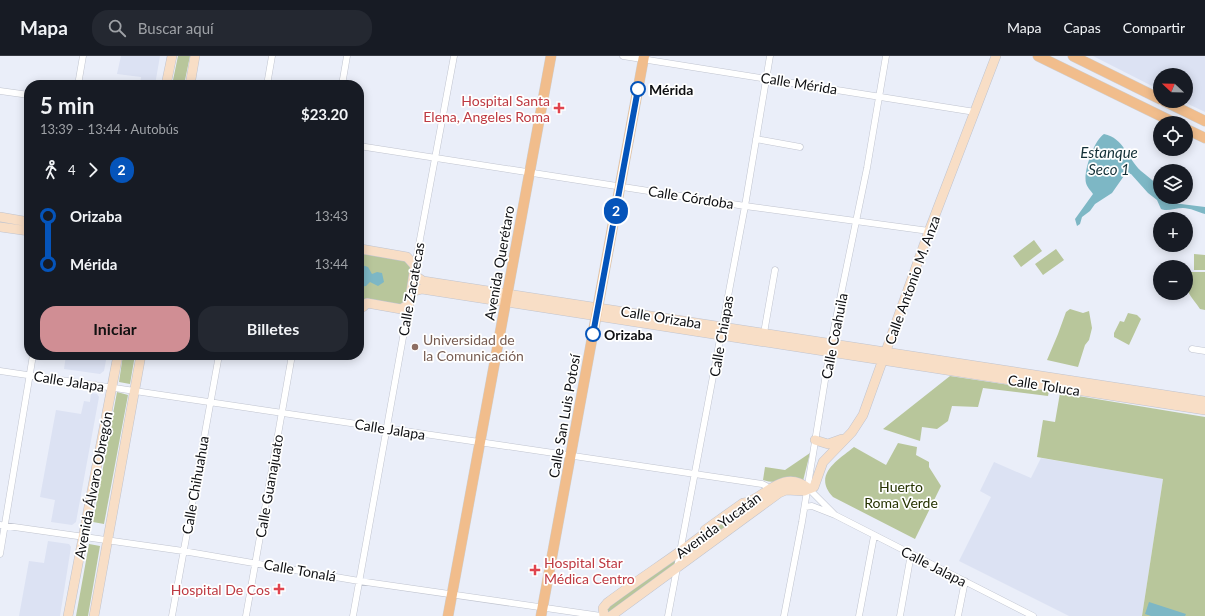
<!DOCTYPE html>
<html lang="es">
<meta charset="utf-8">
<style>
:root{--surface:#171b24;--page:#242831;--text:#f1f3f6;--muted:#9ea1a6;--line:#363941;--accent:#d08e94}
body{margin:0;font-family:Lato,sans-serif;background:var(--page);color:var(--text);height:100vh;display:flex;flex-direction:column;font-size:15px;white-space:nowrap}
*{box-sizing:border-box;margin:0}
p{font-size:13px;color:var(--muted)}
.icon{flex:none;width:22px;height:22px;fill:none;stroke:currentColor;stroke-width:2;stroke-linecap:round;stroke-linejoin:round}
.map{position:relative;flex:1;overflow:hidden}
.drawer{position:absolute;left:24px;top:24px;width:340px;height:280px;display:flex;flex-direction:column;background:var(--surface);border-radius:16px;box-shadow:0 2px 10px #0003}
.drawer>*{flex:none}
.badge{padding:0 8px;border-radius:13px;font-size:14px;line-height:26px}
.needle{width:26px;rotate:292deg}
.controls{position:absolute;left:1153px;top:12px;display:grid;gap:8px}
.controls a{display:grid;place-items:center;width:40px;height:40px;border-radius:50%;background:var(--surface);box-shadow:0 2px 10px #0003;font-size:20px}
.map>.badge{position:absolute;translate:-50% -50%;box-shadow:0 0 0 2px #fff}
.legs{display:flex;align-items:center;gap:6px;height:44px;padding:0 16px;font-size:13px}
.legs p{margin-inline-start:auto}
.overview{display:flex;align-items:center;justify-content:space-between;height:68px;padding:0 16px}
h1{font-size:22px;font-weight:700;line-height:30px}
.cta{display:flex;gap:8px;margin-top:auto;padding:8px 16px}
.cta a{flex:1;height:46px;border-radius:16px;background:var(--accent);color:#111;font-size:16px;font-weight:700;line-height:46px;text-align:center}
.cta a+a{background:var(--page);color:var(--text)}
ul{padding:0 16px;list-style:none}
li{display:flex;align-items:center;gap:14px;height:48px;font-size:15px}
li i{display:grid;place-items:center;width:6px;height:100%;margin:0 5px;background:currentColor}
li i::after{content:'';width:10px;height:10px;margin:-5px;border:3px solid;border-radius:50%;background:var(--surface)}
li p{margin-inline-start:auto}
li:first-child i{background:linear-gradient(#0000 50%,currentColor 0)}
li:last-child i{background:linear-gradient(currentColor 50%,#0000 0)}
header{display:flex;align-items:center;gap:24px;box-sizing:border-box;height:56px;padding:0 20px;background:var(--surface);border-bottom:1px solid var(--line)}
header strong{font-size:19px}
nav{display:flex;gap:22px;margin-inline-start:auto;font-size:14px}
.search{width:280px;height:36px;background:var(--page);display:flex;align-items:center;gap:10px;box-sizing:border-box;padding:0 14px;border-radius:16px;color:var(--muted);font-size:15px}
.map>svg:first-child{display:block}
</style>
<header>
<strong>Mapa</strong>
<div class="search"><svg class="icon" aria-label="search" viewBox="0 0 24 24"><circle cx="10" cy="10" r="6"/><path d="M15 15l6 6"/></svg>Buscar aquí</div>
<nav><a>Mapa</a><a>Capas</a><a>Compartir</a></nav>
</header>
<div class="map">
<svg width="1205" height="560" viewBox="0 0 1205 560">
<rect width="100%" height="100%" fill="#eaeef9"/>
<path fill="#dce2f3" d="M121 0H160L155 29H140L141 21 117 18Z
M1093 0H1205V56L1182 45H1186V19H1160V34Z
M66 299H107L104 315 100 318 64 313Z
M91 337 97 338 99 341 76 466 72 469 51 466 55 444 40 441 56 354 81 358 84 345 90 346Z
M1041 402 1163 423 1142 560H1069L959 505 991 441 980 435 994 406 1031 422Z
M48 485 69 488 71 491 60 560H19L29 505 44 507Z"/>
<path fill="#b8c69b" d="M178 0H190L184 29H172Z
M1034 184 1042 195 1021 211 1013 200Z
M359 191 411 203 409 248 359 250Z
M1056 193 1064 204 1043 219 1035 208Z
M1194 198 1205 199V214H1194Z
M1191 216H1205V254L1200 253C1189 237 1182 234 1191 216Z
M1070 253 1083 257 1089 255 1092 272 1089 284 1085 289 1078 311 1047 304 1058 278 1066 256Z
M1128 257 1137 259 1141 263 1129 289 1114 281V277L1120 265 1124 266Z
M123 299H135L130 328 119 326Z
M950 320 1049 335 1048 340 983 332 978 351 952 350 948 365 937 373 922 371 920 385 883 373Z
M117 336 128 339 104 468 93 466Z
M1060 337 1205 361V560H1142L1163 423 1037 401 1043 364 1055 366Z
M898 387 917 391 916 399 929 406V411L941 430 915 483 833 441C812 419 838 404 854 391L886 409Z
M810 397 803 425C791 424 773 428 763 424L765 411 785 414Z
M770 438 681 504V497L742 450Z
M89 488 100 490 88 560H76Z
M677 501 675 509 608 558 604 551Z"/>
<path fill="#7db7c5" d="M1104 78C1124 82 1127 102 1141 115 1147 120 1154 125 1160 131V141H1167L1169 146 1173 147 1205 151V158C1198 156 1190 152 1183 152 1175 152 1167 156 1161 153L1157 144 1148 137 1131 118 1126 117 1112 137 1095 148 1090 155 1082 161 1080 168 1077 170 1075 163 1093 138C1091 135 1087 131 1086 127 1083 116 1094 84 1104 78Z
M359 208 368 211 372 218 377 216 382 217 384 226 378 230 370 226 366 230 359 231Z
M1149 546 1186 558 1185 560H1151L1145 558Z"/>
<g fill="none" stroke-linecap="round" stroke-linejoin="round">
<defs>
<path id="street" d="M623 0 975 56
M78 29 83 0
M267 29 272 0
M342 29 347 0
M0 35 29 39
M756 83 800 91
M359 90 745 150 929 175
M415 210 454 0
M764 277 775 214
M1192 293 1205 295
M0 315 762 428 766 430 771 435
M808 432 834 458
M805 451 812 450 835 459 1033 560
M0 469 183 495 359 525 601 560
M0 498 33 299
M172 560 219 299
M246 560 292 299
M353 560 409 248
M668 560 745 150 770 0
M784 560 802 466 831 287 867 112 886 0
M859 560 874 480
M900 560 911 498
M958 560 965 525"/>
<path id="secondary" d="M166 29 172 0
M190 29 195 0
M0 161 29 166
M0 171 29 175
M359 191 361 193 407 201 415 210 409 248 401 253 367 247 363 251 359 250
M414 219 423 225 1205 345
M411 236 422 233 1205 354
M815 384 828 388 842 383
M68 560 118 299
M94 560 141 299
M604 560 603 552 607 547C639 523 672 502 704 478L705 474 743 447C762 446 781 411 808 432
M611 560 779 437 786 434 804 435 814 431 823 406 852 376 863 359 929 175 996 0"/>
<path id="primary" d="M1038 0 1175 67
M1073 0 1160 43
M1164 45 1205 65
M1186 73 1205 82
M448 560 551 0
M541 560 644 0"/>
</defs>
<use href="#street" stroke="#c0c4cf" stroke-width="7"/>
<use href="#secondary" stroke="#c0c4cf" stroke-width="10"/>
<use href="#primary" stroke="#cfcfd0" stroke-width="11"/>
<use href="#street" stroke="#fff" stroke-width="6"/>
<use href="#secondary" stroke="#f8dec6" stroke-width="9"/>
<use href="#primary" stroke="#f1bd8c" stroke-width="10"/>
</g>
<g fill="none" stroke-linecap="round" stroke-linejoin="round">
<defs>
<path id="line-1" d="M593 278 638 33"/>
</defs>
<use href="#line-1" stroke="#fff" stroke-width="9"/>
<use href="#line-1" stroke="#0554ba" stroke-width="6"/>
</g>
<g fill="#fff" stroke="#0554ba" stroke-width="2">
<circle cx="638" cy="33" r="7"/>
<circle cx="593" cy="278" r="7"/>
</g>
<g fill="#e0444e" stroke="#fff" stroke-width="1.5">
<path d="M557 46h4v4h4v4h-4v4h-4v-4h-4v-4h4z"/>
<path d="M533 508h4v4h4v4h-4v4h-4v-4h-4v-4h4z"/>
<path d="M277 527h4v4h4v4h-4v4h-4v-4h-4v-4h4z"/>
</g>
<circle fill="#8d6e63" stroke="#fff" stroke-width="1.5" cx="415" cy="291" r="4"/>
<g text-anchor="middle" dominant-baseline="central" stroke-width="3.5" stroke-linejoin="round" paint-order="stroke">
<g font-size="14" fill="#0e0f12" stroke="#fff">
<text transform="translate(799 27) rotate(9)">Calle Mérida</text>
<text transform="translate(691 141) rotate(9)">Calle Córdoba</text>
<text transform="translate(499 207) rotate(-80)">Avenida Querétaro</text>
<text transform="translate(912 224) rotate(-70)">Calle Antonio M. Anza</text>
<text transform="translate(411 233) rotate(-80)">Calle Zacatecas</text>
<text transform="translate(661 261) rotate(9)">Calle Orizaba</text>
<text transform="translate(721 280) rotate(-80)">Calle Chiapas</text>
<text transform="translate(834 280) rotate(-79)">Calle Coahuila</text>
<text transform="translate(69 325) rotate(9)">Calle Jalapa</text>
<text transform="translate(1044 329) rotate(9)">Calle Toluca</text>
<text transform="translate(564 360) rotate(-80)">Calle San Luis Potosí</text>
<text transform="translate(390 373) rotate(9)">Calle Jalapa</text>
<text transform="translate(93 429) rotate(-79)">Avenida Álvaro Obregón</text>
<text transform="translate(195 429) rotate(-80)">Calle Chihuahua</text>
<text transform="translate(269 430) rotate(-80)">Calle Guanajuato</text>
<text transform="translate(718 469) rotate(-36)">Avenida Yucatán</text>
<text transform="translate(934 510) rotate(27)">Calle Jalapa</text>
<text transform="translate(300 514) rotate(10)">Calle Tonalá</text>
</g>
<g font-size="14" font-weight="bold" fill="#0e0f12" stroke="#fff" text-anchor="start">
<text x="649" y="33">Mérida</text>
<text x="604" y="278">Orizaba</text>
</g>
<g font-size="14" fill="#be3a42" stroke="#fff" text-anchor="end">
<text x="550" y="44">Hospital Santa<tspan x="550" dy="16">Elena, Angeles Roma</tspan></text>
<text x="544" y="506" text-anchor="start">Hospital Star<tspan x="544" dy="16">Médica Centro</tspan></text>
<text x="270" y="533">Hospital De Cos</text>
</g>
<g font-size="14" fill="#785e54" stroke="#fff" text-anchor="start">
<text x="423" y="283">Universidad de<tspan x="423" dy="16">la Comunicación</tspan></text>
</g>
<g font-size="14" fill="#253200" stroke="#fff">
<text x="901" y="430">Huerto<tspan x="901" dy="16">Roma Verde</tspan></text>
</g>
<g font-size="15" font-style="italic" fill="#133037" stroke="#fff">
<text x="1109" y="96">Estanque<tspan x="1109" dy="17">Seco 1</tspan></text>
</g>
</g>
</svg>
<div class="controls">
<a><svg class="needle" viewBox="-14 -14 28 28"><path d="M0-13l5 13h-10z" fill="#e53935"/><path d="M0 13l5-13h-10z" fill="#9ea1a6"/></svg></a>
<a><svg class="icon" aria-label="locate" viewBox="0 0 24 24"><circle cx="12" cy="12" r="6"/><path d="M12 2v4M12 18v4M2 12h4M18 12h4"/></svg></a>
<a><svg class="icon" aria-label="layers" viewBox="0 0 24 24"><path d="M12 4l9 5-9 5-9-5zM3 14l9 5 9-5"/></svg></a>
<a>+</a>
<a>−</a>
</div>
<b class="badge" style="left:616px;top:155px;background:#0554ba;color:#fff">2</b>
<section class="drawer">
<div class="overview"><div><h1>5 min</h1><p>13:39 – 13:44 · Autobús</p></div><b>$23.20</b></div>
<div class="legs"><svg class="icon" aria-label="walk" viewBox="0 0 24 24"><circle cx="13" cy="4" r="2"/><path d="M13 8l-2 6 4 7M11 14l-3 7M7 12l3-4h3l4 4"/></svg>4<svg class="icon" aria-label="forward" viewBox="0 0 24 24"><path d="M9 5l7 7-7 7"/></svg><b class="badge" style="background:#0554ba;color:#fff">2</b></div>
<ul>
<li><i style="color:#0554ba"></i><b>Orizaba</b><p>13:43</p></li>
<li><i style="color:#0554ba"></i><b>Mérida</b><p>13:44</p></li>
</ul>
<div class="cta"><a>Iniciar</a><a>Billetes</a></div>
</section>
</div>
